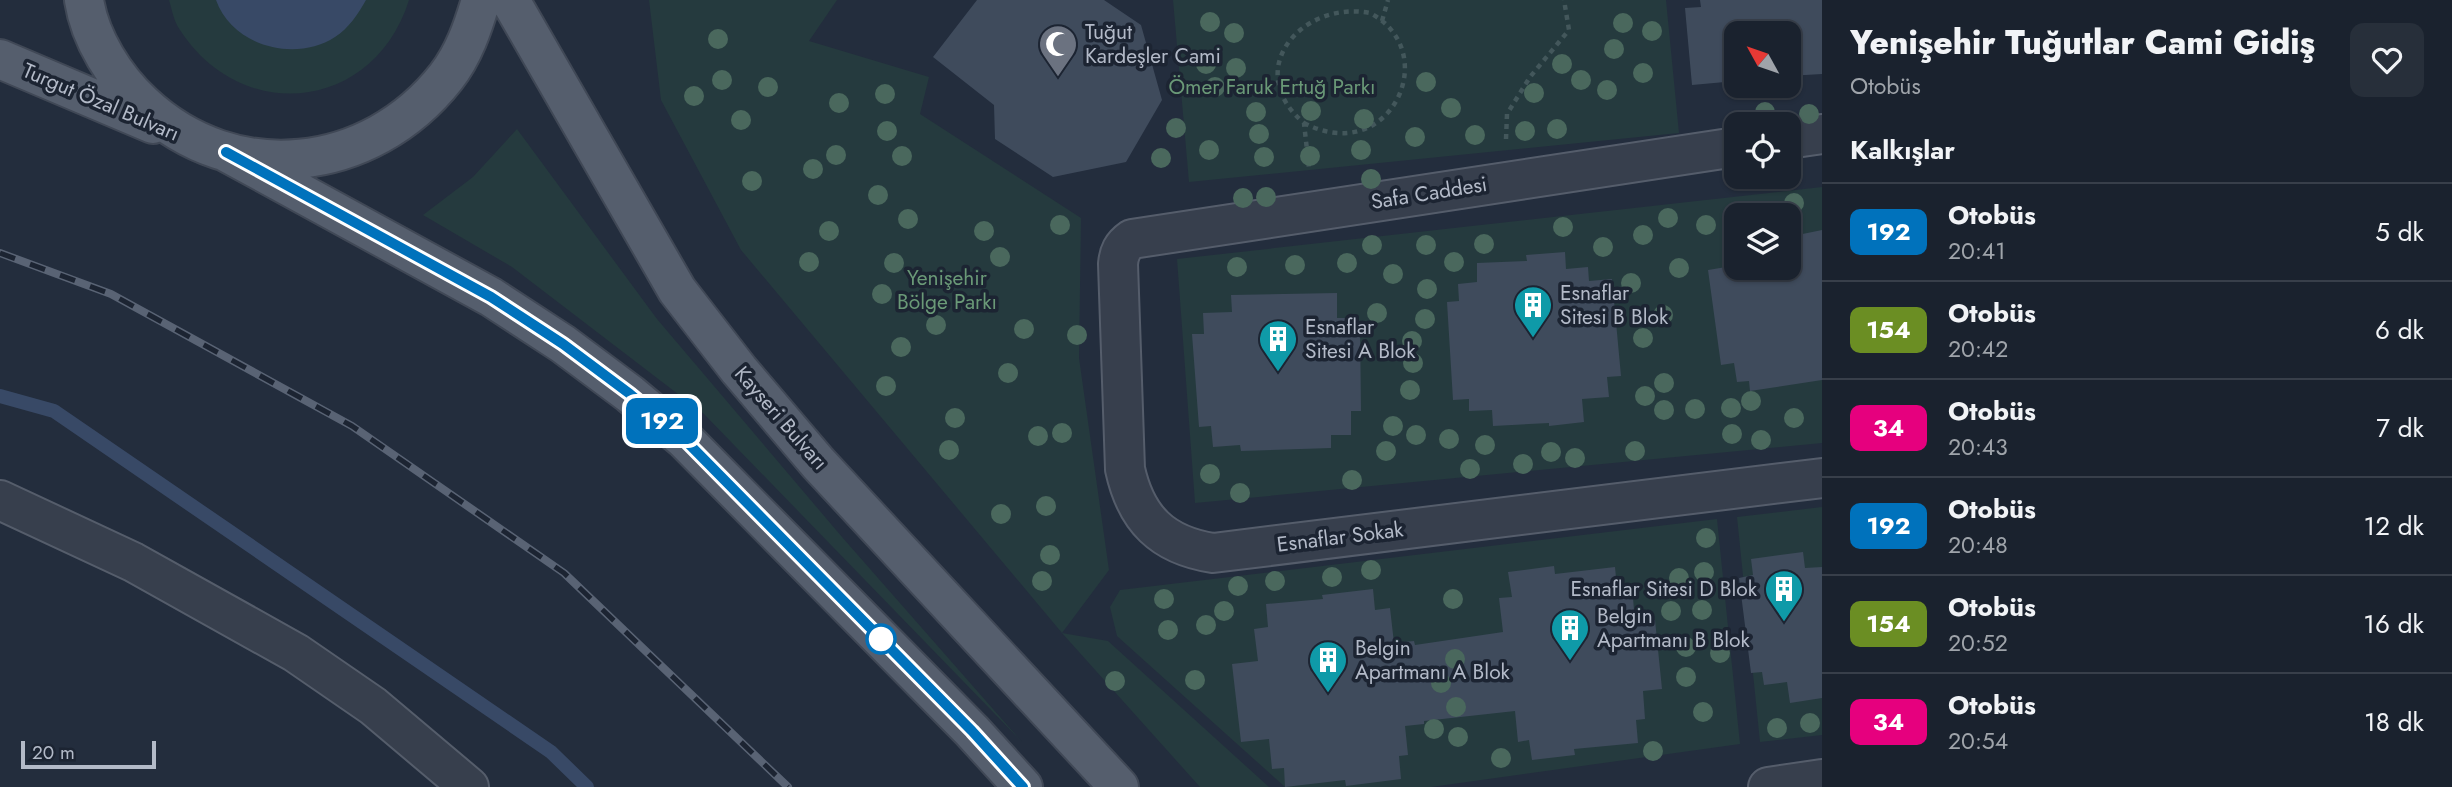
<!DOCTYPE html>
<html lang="tr">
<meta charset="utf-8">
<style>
:root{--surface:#1a222e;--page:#272f3a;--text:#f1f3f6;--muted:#9fa4aa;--line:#383f4a}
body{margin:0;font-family:Jost,sans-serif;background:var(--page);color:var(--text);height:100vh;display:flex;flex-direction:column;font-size:26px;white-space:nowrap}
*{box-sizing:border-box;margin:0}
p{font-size:23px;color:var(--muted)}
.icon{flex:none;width:38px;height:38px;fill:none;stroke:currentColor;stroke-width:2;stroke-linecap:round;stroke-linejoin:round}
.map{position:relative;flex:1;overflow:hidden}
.panel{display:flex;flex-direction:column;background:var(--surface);width:630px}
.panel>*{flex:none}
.badge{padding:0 14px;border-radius:10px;font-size:24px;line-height:46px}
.needle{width:46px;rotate:310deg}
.fabs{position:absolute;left:1724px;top:21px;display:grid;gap:14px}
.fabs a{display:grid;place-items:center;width:77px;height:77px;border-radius:14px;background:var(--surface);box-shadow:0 2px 5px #0004,0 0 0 2px var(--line);font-size:35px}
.scale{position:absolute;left:21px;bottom:18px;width:135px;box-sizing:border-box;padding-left:7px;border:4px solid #b3bac8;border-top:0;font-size:19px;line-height:24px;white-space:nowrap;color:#b3bac8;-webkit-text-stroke:5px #1c2432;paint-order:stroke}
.map>.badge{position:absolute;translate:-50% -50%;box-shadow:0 0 0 4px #fff}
h2{padding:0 28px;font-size:26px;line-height:63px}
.round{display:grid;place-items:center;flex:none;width:74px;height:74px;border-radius:14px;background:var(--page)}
.head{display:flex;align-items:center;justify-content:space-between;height:119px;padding:0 28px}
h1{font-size:33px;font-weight:800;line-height:52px}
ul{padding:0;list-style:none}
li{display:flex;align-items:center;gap:21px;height:98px;padding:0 28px;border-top:2px solid var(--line)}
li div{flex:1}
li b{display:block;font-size:26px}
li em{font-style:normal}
li .badge{min-width:77px;font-weight:700;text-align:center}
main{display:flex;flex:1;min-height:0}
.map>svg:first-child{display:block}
</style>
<main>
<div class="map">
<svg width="1822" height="787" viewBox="0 0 1822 787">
<rect width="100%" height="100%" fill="#232d3d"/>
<path fill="#253a3e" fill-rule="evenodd" d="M169 0H409C375 110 243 127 180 30 174 22 172 10 169 0Z
M649 0H837L809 41 929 77 920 114 1081 218 1079 358 1109 570 1062 633 1108 641 1269 787H1200L1062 633 741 250 661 100Z
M1173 0H1666L1679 133 1189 182Z
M517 129 657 319 842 537 1022 742 704 414 512 267 423 215 473 177Z
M1822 187V443L1195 503 1177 259ZM1736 215H1788V268H1736Z
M1822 507V735L1760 742 1737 517Z
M1717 519 1740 744 1431 787H1285L1117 636 1110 607 1120 590Z"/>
<path fill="#384966" d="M216 0H366C358 14 349 28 335 37 295 63 232 46 216 0Z"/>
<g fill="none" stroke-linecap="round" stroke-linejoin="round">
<path stroke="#384966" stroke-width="14" d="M0 396 54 411 551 752 587 787"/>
</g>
<path fill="#3f4b5c" d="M977 0H1104L1141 25 1162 100 1126 162 1053 177 995 139 994 105 933 57Z
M1700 0H1822V74L1788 76V33H1736V81L1692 85 1685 8 1701 7Z
M1822 230V380L1750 391 1749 381 1737 382 1734 363 1721 365 1708 270 1726 267 1723 251 1736 248V268H1788V237Z
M1565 252 1566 269 1588 267 1589 281 1612 279 1621 376 1607 377 1609 397 1582 399 1584 422 1549 426V423L1493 426 1492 410 1469 411V399L1453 400 1447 302 1459 301 1458 284 1477 282V263L1527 261 1526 255Z
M1337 293V318H1351V326H1360L1361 411H1351V435H1331V448L1241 451 1240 445 1213 447 1211 426 1199 427 1192 334H1204L1203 313 1232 312 1231 295Z
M1803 552 1805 568 1822 567V698L1790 703 1787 682 1764 685 1762 672 1751 673 1739 578 1753 575 1751 559Z
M1554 566 1555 574 1615 567 1617 588 1632 586 1635 622 1655 620 1662 689 1643 691 1645 719 1636 720 1638 743 1574 749 1575 755 1532 760 1529 740 1518 742 1515 711 1424 721V724L1405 726 1408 755 1399 756 1401 779 1346 786 1345 780 1285 787 1284 768 1272 769 1269 739 1241 742 1232 664 1258 661 1254 629 1268 627 1266 604 1323 599 1322 595 1373 589 1375 610 1390 608 1394 643 1414 641 1415 645 1503 632 1499 598 1512 597 1508 572Z"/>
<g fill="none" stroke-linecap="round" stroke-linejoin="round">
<defs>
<path id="minor" d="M1788 139 1822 134
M1736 147 1132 239C1122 246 1119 253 1118 264L1125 469C1136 519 1162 545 1213 553L1822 478
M0 500 133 562 296 653 373 706 469 787
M1768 787 1822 779"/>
<path id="major" d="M84 0C90 39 115 78 143 104 234 189 370 174 446 77 464 54 473 27 481 0
M510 0 677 290 739 370 818 463 1119 787
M0 59 153 124
M226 152 491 297 563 344 630 394 684 439 972 731 1023 787"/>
</defs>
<use href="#minor" stroke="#555d6b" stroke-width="42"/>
<use href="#major" stroke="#404856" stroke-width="42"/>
<path stroke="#43575b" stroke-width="4.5" stroke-dasharray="5 5" stroke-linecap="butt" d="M1382 21 1388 0
M1304 123C1390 168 1444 52 1370 13 1302 0 1241 70 1304 123L1309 168
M1506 139 1507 114 1530 77 1569 30 1564 0"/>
<use href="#minor" stroke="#373f4d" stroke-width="38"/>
<use href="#major" stroke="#555e6d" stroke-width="38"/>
<defs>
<path id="rail" d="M0 253 111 294 352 426 564 573 788 787"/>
</defs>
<use href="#rail" stroke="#596374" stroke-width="8"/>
<use href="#rail" stroke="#1c2432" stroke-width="5" stroke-dasharray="16" stroke-linecap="butt"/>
</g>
<g fill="#4a685d">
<circle cx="1210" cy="22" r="10"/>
<circle cx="1623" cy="23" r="10"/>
<circle cx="1652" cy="31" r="10"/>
<circle cx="1234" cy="33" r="10"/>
<circle cx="718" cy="39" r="10"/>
<circle cx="1614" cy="49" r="10"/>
<circle cx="1206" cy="64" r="10"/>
<circle cx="1562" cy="64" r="10"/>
<circle cx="1236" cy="68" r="10"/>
<circle cx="1643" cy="73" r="10"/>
<circle cx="722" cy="80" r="10"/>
<circle cx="1581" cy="80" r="10"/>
<circle cx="1426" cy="82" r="10"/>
<circle cx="768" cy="87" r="10"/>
<circle cx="1215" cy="87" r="10"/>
<circle cx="1607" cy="90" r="10"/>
<circle cx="1534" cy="93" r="10"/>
<circle cx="885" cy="94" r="10"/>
<circle cx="694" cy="96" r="10"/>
<circle cx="839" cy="103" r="10"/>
<circle cx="1451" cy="108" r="10"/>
<circle cx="1311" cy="111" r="10"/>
<circle cx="1256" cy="112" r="10"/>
<circle cx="1765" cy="112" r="10"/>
<circle cx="1809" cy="114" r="10"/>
<circle cx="1364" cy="119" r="10"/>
<circle cx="741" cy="120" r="10"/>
<circle cx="1176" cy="128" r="10"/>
<circle cx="1557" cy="129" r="10"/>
<circle cx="887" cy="131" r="10"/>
<circle cx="1525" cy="131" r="10"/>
<circle cx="1259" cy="134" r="10"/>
<circle cx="1475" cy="135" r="10"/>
<circle cx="1415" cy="137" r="10"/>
<circle cx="1209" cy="150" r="10"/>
<circle cx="1361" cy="150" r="10"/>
<circle cx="836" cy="155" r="10"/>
<circle cx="902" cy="156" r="10"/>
<circle cx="1310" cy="156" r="10"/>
<circle cx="1264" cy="157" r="10"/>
<circle cx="1161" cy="158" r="10"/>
<circle cx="813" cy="169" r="10"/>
<circle cx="1371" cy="179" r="10"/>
<circle cx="752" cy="181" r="10"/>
<circle cx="878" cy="195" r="10"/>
<circle cx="1266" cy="197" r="10"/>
<circle cx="1243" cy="198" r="10"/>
<circle cx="1794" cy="203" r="10"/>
<circle cx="1668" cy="218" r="10"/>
<circle cx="908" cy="219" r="10"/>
<circle cx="1060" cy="225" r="10"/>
<circle cx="1706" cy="225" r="10"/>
<circle cx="1563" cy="227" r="10"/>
<circle cx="829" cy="231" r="10"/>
<circle cx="984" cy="231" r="10"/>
<circle cx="1643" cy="235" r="10"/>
<circle cx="1484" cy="244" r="10"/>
<circle cx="1372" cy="245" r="10"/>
<circle cx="1426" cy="245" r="10"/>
<circle cx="1603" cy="247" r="10"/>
<circle cx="1000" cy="257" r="10"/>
<circle cx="809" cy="262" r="10"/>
<circle cx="1454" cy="262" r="10"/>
<circle cx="894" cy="263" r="10"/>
<circle cx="1347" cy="263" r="10"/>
<circle cx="1295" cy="265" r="10"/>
<circle cx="1237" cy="267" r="10"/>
<circle cx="1679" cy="268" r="10"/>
<circle cx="1393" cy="274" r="10"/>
<circle cx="1631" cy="283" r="10"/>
<circle cx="1427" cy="289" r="10"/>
<circle cx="882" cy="294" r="10"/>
<circle cx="1377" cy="313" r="10"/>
<circle cx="1663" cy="315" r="10"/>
<circle cx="1425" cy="319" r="10"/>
<circle cx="936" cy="325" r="10"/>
<circle cx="1024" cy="329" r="10"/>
<circle cx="1077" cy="335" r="10"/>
<circle cx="1643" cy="338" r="10"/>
<circle cx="1412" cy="341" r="10"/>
<circle cx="901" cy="347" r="10"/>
<circle cx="1413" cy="363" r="10"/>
<circle cx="1008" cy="373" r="10"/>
<circle cx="1664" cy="383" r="10"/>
<circle cx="886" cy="386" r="10"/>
<circle cx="1410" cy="390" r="10"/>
<circle cx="1645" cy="396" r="10"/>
<circle cx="1751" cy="401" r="10"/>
<circle cx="1731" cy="408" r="10"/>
<circle cx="1695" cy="409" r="10"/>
<circle cx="1664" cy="410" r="10"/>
<circle cx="955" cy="418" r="10"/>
<circle cx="1794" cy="418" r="10"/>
<circle cx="1393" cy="426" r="10"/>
<circle cx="1062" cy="433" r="10"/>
<circle cx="1732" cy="434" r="10"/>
<circle cx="1416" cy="435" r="10"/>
<circle cx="1038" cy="436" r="10"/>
<circle cx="1449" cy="439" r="10"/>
<circle cx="1761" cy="440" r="10"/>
<circle cx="1485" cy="445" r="10"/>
<circle cx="949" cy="450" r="10"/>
<circle cx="1386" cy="451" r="10"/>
<circle cx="1635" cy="451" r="10"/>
<circle cx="1551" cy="452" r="10"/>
<circle cx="1575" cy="458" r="10"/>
<circle cx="1523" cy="464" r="10"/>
<circle cx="1470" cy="469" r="10"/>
<circle cx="1210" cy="474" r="10"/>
<circle cx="1352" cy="480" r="10"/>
<circle cx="1240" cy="493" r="10"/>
<circle cx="1046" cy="506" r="10"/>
<circle cx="1001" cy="514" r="10"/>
<circle cx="1706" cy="538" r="10"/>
<circle cx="1050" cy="555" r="10"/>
<circle cx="1371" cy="570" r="10"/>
<circle cx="1704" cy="572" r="10"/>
<circle cx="1332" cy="577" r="10"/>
<circle cx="1679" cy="578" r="10"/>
<circle cx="1042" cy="581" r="10"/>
<circle cx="1275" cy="581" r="10"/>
<circle cx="1238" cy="586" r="10"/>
<circle cx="1164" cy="599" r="10"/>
<circle cx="1453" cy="599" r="10"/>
<circle cx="1702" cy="610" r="10"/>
<circle cx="1224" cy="611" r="10"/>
<circle cx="1671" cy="611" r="10"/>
<circle cx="1206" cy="625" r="10"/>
<circle cx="1168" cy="630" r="10"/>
<circle cx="1686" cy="647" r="10"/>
<circle cx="1720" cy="653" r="10"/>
<circle cx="1455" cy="659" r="10"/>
<circle cx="1686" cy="677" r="10"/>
<circle cx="1195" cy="680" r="10"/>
<circle cx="1115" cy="681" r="10"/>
<circle cx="1441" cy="683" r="10"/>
<circle cx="1456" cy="707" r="10"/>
<circle cx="1703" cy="712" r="10"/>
<circle cx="1810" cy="723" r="10"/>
<circle cx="1777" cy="728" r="10"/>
<circle cx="1434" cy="729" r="10"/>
<circle cx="1458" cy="737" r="10"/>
<circle cx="1653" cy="751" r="10"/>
<circle cx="1501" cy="758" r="10"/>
</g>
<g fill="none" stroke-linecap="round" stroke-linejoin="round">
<defs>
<path id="line" d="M226 152 491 297 563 344 630 394 684 439 972 731 1023 787"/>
</defs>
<use href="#line" stroke="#fff" stroke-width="16"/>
<use href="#line" stroke="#0072bc" stroke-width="10"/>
</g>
<defs>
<symbol id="mosque-pin" viewBox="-11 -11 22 30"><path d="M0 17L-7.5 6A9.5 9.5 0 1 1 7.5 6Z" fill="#6b7280" stroke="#1c2432"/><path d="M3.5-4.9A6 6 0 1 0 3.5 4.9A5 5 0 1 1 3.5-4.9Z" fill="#fff"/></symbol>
<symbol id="building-pin" viewBox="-11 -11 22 30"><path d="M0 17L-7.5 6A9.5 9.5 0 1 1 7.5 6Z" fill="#0f9aa8" stroke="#1c2432"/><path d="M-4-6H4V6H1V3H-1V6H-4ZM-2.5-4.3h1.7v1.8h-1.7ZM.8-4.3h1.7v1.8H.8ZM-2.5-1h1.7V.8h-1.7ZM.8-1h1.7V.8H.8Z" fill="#fff"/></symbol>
</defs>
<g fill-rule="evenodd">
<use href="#mosque-pin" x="1036" y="22" width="44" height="60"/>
<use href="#building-pin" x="1511" y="283" width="44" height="60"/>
<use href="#building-pin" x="1256" y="317" width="44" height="60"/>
<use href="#building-pin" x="1762" y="567" width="44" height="60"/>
<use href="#building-pin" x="1548" y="606" width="44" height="60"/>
<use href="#building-pin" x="1306" y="638" width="44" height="60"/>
</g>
<circle fill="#fff" stroke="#0072bc" stroke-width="3.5" cx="881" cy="639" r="14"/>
<g text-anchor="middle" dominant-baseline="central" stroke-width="7" stroke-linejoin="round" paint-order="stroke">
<g font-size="21" fill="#b3bac8" stroke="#1c2432" text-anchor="start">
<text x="1085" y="32">Tuğut<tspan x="1085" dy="24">Kardeşler Cami</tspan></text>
<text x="1560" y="293">Esnaflar<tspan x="1560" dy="24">Sitesi B Blok</tspan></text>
<text x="1305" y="327">Esnaflar<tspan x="1305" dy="24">Sitesi A Blok</tspan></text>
<text x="1757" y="589" text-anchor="end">Esnaflar Sitesi D Blok</text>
<text x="1597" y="616">Belgin<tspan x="1597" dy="24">Apartmanı B Blok</tspan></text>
<text x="1355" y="648">Belgin<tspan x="1355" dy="24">Apartmanı A Blok</tspan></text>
</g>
<g font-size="21" fill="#6a9977" stroke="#1c2432">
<text x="1272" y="87">Ömer Faruk Ertuğ Parkı</text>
<text x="947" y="278">Yenişehir<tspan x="947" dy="24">Bölge Parkı</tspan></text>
</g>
<g font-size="21" fill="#b3bac8" stroke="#1c2432">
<text transform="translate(101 102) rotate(23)">Turgut Özal Bulvarı</text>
<text transform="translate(1429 193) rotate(-9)">Safa Caddesi</text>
<text transform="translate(781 418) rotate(49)">Kayseri Bulvarı</text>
<text transform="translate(1340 537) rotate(-7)">Esnaflar Sokak</text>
</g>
</g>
</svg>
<div class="fabs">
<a><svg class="needle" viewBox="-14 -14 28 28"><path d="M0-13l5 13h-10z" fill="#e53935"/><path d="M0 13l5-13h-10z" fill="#9fa4aa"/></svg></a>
<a><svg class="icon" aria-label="locate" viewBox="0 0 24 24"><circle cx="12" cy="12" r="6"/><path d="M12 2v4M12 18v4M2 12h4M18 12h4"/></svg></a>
<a><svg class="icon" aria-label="layers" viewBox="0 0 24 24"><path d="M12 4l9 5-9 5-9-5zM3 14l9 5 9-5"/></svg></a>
</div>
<div class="scale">20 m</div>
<b class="badge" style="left:662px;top:421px;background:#0072bc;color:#fff">192</b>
</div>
<section class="panel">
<div class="head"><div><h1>Yenişehir Tuğutlar Cami Gidiş</h1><p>Otobüs</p></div><a class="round"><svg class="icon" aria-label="heart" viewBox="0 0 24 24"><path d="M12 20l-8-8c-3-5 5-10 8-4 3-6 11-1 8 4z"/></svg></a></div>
<h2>Kalkışlar</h2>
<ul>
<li><span class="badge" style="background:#0072bc;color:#fff">192</span><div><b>Otobüs</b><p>20:41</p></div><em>5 dk</em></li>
<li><span class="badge" style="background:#6b8e23;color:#fff">154</span><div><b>Otobüs</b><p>20:42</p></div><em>6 dk</em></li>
<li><span class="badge" style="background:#e6007e;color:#fff">34</span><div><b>Otobüs</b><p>20:43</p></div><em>7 dk</em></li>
<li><span class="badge" style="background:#0072bc;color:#fff">192</span><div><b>Otobüs</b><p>20:48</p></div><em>12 dk</em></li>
<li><span class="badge" style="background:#6b8e23;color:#fff">154</span><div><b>Otobüs</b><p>20:52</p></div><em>16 dk</em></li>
<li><span class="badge" style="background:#e6007e;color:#fff">34</span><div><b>Otobüs</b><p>20:54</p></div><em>18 dk</em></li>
</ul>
</section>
</main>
